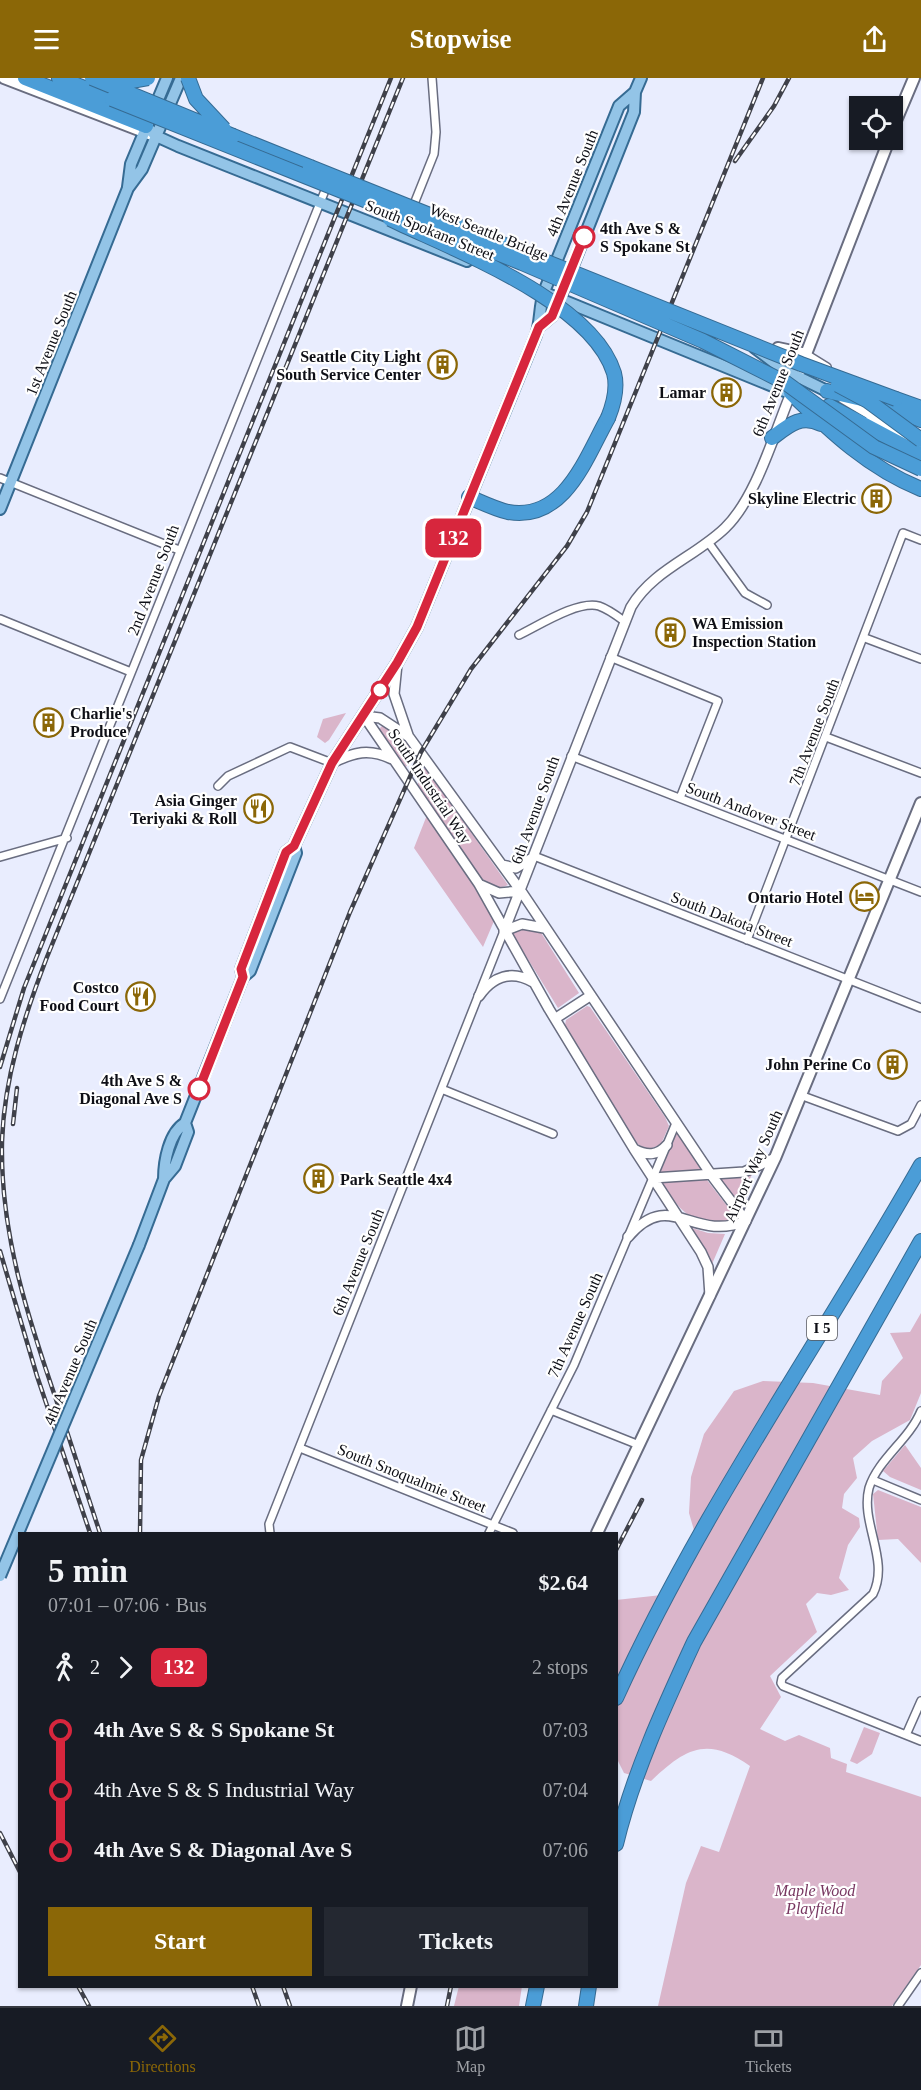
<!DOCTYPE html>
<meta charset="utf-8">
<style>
:root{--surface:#171b24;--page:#242831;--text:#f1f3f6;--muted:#9ea1a6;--line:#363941;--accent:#8b6707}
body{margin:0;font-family:"Times New Roman",serif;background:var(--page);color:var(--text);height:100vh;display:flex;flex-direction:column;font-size:22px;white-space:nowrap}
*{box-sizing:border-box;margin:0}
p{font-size:20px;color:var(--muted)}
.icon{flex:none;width:33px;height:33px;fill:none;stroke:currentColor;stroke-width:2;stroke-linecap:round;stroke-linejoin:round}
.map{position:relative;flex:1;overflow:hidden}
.details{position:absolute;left:18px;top:1454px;width:600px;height:456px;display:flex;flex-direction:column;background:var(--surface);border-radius:0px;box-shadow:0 2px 4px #0004}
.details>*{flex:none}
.badge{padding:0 12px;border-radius:9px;font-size:21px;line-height:39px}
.tools{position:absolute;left:849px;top:18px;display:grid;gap:12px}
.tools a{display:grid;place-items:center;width:54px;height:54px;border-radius:0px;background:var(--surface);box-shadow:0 2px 4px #0004;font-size:30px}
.map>.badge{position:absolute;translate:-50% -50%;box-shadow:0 0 0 3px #fff}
.legs{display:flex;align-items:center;gap:9px;height:66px;padding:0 30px;font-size:20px}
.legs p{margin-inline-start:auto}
.overview{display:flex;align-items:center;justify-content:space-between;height:102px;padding:0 30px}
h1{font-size:33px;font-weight:600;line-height:45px}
.cta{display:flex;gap:12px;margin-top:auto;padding:12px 30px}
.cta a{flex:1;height:69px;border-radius:0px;background:var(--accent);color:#fff;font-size:24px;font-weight:600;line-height:69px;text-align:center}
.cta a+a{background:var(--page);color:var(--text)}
ul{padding:0 30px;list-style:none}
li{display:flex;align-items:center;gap:21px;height:60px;font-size:22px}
li i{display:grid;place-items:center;width:9px;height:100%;margin:0 8px;background:currentColor}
li i::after{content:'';width:15px;height:15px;margin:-8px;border:4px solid;border-radius:50%;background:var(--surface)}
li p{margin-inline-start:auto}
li:first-child i{background:linear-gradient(#0000 50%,currentColor 0)}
li:last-child i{background:linear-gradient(currentColor 50%,#0000 0)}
header{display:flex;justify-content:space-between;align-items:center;height:78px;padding:0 30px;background:var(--accent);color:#fff;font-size:27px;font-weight:600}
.dock{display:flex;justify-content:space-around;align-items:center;height:84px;border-top:2px solid var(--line);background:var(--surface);font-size:16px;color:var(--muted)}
.dock a{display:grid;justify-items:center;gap:3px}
.dock .active{color:var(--accent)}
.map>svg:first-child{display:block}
</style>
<header><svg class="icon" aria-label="menu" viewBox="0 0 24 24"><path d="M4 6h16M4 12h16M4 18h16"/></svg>Stopwise<svg class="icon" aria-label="share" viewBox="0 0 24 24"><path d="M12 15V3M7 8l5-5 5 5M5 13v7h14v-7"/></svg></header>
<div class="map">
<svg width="921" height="1928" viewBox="0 0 921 1928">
<rect width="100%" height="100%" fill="#e9edfe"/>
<path fill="#dab5ca" d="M346 635 329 662 325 665 317 659 323 641Z
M383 647 397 654 416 673 406 689 379 651Z
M425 689 508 807C496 812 491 808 481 800L417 708Z
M427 737 480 816 494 843 483 869 414 770Z
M525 848 540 853 579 915 558 930 513 857 515 850Z
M587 928 590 929 665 1039 669 1048 661 1066C655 1069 649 1072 643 1069 624 1062 577 969 565 947L566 942Z
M677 1054 704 1093 660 1095Z
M752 1096 738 1129 716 1100Z
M707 1102 734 1137 731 1143C693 1150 679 1133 661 1103Z
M689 1149 708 1155 725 1156 712 1186 706 1172Z
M921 1235V1315L910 1342 872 1363 853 1380 857 1400 844 1416 842 1430 859 1440 860 1449 848 1467 839 1500 849 1512 831 1517 817 1515 806 1526 817 1554 770 1598 781 1619 760 1651 785 1663 799 1657 830 1670 831 1680 847 1686 846 1694 921 1719V1887L892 1928H658L686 1805 701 1768 719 1774 750 1688C707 1658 686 1670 651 1703L624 1695 616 1679V1522L671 1516 698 1466 689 1435 691 1399 704 1356 734 1313 763 1303 813 1305 880 1317 882 1303 903 1280 890 1255 910 1254Z
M905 1367 921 1390V1412L890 1399 883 1393Z
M878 1412 921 1429V1485L898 1461 878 1462 873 1416Z
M864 1649 880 1655 872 1676 857 1686 850 1683Z
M459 1908H522L519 1928H454Z"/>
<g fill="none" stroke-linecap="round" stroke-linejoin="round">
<defs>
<path id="minor" d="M414 126 434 76 436 54 432 0
M806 276 827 289
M0 400 179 472
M708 464 745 515 767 527
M0 541 131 594
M519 557C538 548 578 522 599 528 608 531 616 537 624 543
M865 560 921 581
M610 579 718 623 680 720
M826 659 921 695
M571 678 921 814
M218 708 228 698 290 669 332 685
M534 778 921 930
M0 779 67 760
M747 862 903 455 921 462
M0 921 328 105
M444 1012 553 1056
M800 1017 898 1053 911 1046 921 1027
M551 1332 639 1367
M921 1333C909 1362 878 1381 869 1410 860 1445 890 1482 873 1516L782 1600 781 1605 783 1608 921 1663
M300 1370 513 1455
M873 1402 921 1422
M270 1455 269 1446 504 853
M489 1455 574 1287 676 1045
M906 1657 921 1623
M898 1928 921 1895"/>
<path id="tertiary" d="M397 586 394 616 408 657
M364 638 380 640 409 659 523 816 712 1098 746 1143C691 1165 671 1109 628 1159
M364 638 479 806 549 931 634 1071 701 1174 708 1189 710 1218
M332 685C354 674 369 670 392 681
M502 787 516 790 532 780
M481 807 499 815 520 813
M504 853 631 529C653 492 695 479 725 450 756 420 774 356 791 315
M504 853 522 846 544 850
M479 918C493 898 512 892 533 904
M556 940 590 918
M634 1071C647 1078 657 1078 667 1067
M653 1100 744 1094 775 1080"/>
<path id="secondary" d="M4 0 152 57
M892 52 914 0
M778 270 806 276
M794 307 889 62
M843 320 882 343
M870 343 921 367
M597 1455 775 1080 921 725
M407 1928 411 1908"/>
<path id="primary" d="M146 48 156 58 178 68 467 183
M128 109 131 86 167 0
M545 215 797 318
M539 249 552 238 560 220 634 34 635 14 641 0
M755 270 784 292 827 313
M0 431 128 110 142 91 181 0
M243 899 241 891 286 774 294 768 332 685 397 585 417 549 536 257C541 244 539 230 544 214L619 28 635 14
M164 1101C164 1083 169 1055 185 1045L243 899 250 893 296 775 294 768
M139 1167 164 1101 175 1088 188 1054 185 1045"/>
<path id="motorway" d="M25 0 146 48
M59 0 112 21
M233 58 310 89
M827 313 875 324 921 342
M791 315C831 354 869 390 921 411
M896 321 921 330
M829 328 921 377
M772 360C788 348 800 336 821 346
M469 419C481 424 495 431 508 434 565 444 586 379 608 340
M616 1620C701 1433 820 1265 921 1087
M616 1766C633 1696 664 1629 694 1564L921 1163
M533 1928 537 1908
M586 1928 589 1908"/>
</defs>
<use href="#minor" stroke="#696d80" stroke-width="10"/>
<use href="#tertiary" stroke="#696d80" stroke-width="12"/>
<use href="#secondary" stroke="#696d80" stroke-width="14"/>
<use href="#primary" stroke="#366b93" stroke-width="14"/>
<use href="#motorway" stroke="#366b93" stroke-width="16"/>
<use href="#minor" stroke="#fff" stroke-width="7"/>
<use href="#tertiary" stroke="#fff" stroke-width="9"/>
<use href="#secondary" stroke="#fff" stroke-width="10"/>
<use href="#primary" stroke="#93c4e7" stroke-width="10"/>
<use href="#motorway" stroke="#4b9dd7" stroke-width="14"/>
<defs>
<path id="rail" d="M735 83 774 28 789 0
M0 989 24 910 391 0
M13 1046 17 1010
M0 1173 37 1298 90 1455
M100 1455C86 1413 73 1371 59 1330 29 1243 0 1157 2 1064 4 1000 24 939 47 879L403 0
M140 1455 141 1382 159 1318 350 834 421 674 471 591 567 468 587 434 763 0
M616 1472 642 1422
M0 1755 20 1794
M78 1908 89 1928
M252 1908 259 1928
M283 1908 290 1928
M447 1928 451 1908"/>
</defs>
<use href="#rail" stroke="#3f414a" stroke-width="4.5"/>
<use href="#rail" stroke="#fff" stroke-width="2" stroke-dasharray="7" stroke-linecap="butt"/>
<defs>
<path id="primary-bridge" d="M0 1498 139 1167"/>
<path id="motorway-bridge" d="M92 0 233 58
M188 0 196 21 224 51
M109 3 120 5 148 0
M112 21 522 185 703 263 786 305 874 369 921 391
M310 89 801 286 896 321
M390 141C454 172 592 223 614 295 618 310 614 325 608 340
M838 307 868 323 921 362"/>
</defs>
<use href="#primary-bridge" stroke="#366b93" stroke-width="14" stroke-linecap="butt"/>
<use href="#motorway-bridge" stroke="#366b93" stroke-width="16" stroke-linecap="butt"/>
<use href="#primary-bridge" stroke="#93c4e7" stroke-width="10"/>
<use href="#motorway-bridge" stroke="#4b9dd7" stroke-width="14"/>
</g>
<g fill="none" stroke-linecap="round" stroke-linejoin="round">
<defs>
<path id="line-1" d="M199 1011 243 899 241 891 286 774 294 768 332 685 397 585 417 549 539 249 552 238 584 159"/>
</defs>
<use href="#line-1" stroke="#fff" stroke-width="14"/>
<use href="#line-1" stroke="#d7263d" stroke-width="9"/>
</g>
<defs>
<symbol id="building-ring" viewBox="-11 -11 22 22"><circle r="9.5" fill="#fff" stroke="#8b6707" stroke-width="1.5"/><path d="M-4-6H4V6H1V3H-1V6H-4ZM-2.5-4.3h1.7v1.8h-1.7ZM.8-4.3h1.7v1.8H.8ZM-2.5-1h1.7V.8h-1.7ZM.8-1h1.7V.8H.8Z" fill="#8b6707"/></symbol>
<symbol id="restaurant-ring" viewBox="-11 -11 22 22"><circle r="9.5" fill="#fff" stroke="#8b6707" stroke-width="1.5"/><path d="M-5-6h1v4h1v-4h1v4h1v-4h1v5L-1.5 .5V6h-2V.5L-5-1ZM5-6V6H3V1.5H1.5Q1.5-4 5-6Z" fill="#8b6707"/></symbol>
<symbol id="hotel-ring" viewBox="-11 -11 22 22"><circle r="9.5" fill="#fff" stroke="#8b6707" stroke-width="1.5"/><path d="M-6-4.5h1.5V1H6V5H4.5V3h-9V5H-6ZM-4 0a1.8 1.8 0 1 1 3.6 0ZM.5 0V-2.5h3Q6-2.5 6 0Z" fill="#8b6707"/></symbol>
</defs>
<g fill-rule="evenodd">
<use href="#building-ring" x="426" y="270" width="33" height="33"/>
<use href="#building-ring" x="710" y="298" width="33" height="33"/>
<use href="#building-ring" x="860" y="404" width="33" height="33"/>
<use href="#building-ring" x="654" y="538" width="33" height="33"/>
<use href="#building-ring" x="32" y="628" width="33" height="33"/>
<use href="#restaurant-ring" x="242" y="714" width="33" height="33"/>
<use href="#hotel-ring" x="848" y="802" width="33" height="33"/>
<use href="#restaurant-ring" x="124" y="902" width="33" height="33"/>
<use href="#building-ring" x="876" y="970" width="33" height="33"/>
<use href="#building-ring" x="302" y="1084" width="33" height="33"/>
</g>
<g fill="#fff" stroke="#d7263d" stroke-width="3">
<circle cx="584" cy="159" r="10"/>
<circle cx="380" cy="612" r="8"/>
<circle cx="199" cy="1011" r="10"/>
</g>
<g text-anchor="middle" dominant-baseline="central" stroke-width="4.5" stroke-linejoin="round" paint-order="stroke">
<rect fill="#fff" stroke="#56575c" stroke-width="1.5" x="807" y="1238" width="30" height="24" rx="4.5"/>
<g font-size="15" font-weight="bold" fill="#0e0f16">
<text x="822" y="1250">I 5</text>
</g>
<g font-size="16" fill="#0e0f16" stroke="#fff">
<text transform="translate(572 105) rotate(-68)">4th Avenue South</text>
<text transform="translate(430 152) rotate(22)">South Spokane Street</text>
<text transform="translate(489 154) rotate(22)">West Seattle Bridge</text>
<text transform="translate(51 265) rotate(-68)">1st Avenue South</text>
<text transform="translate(778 305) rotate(-68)">6th Avenue South</text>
<text transform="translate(153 502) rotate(-69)">2nd Avenue South</text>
<text transform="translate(814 654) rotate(-69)">7th Avenue South</text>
<text transform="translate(430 708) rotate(56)">South Industrial Way</text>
<text transform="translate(535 732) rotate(-70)">6th Avenue South</text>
<text transform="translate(751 733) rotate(21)">South Andover Street</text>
<text transform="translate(732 841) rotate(21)">South Dakota Street</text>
<text transform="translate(753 1088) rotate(-66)">Airport Way South</text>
<text transform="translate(358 1184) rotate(-68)">6th Avenue South</text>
<text transform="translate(575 1247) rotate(-66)">7th Avenue South</text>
<text transform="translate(70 1294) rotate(-67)">4th Avenue South</text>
<text transform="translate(412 1400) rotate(22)">South Snoqualmie Street</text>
</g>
<g font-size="16" font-weight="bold" fill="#0e0f16" stroke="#fff" text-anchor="start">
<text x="600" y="150">4th Ave S &amp;<tspan x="600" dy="18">S Spokane St</tspan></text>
<text x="182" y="1002" text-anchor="end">4th Ave S &amp;<tspan x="182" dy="18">Diagonal Ave S</tspan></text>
</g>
<g font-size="16" font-weight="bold" fill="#0e0f16" stroke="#fff" text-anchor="end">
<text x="421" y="278">Seattle City Light<tspan x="421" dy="18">South Service Center</tspan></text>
<text x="706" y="314">Lamar</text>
<text x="856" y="420">Skyline Electric</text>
<text x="692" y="545" text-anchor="start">WA Emission<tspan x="692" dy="18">Inspection Station</tspan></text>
<text x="70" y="635" text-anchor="start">Charlie's<tspan x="70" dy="18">Produce</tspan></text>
<text x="237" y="722">Asia Ginger<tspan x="237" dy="18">Teriyaki &amp; Roll</tspan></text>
<text x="843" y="819">Ontario Hotel</text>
<text x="119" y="909">Costco<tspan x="119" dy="18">Food Court</tspan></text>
<text x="871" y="986">John Perine Co</text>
<text x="340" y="1101" text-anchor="start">Park Seattle 4x4</text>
</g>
<g font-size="16" font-style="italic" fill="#773660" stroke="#fff">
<text x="815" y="1812">Maple Wood<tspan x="815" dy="18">Playfield</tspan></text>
</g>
</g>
</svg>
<div class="tools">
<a><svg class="icon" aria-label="locate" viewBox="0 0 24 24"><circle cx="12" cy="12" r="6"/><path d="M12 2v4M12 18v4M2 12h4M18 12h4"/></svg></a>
</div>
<b class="badge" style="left:453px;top:460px;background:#d7263d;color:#fff">132</b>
<section class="details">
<div class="overview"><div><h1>5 min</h1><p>07:01 – 07:06 · Bus</p></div><b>$2.64</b></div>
<div class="legs"><svg class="icon" aria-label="walk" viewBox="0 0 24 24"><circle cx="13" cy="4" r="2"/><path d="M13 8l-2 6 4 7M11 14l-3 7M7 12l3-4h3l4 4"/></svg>2<svg class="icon" aria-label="forward" viewBox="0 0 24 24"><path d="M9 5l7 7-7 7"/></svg><b class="badge" style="background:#d7263d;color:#fff">132</b><p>2 stops</p></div>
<ul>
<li><i style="color:#d7263d"></i><b>4th Ave S &amp; S Spokane St</b><p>07:03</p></li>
<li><i style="color:#d7263d"></i><span>4th Ave S &amp; S Industrial Way</span><p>07:04</p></li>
<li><i style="color:#d7263d"></i><b>4th Ave S &amp; Diagonal Ave S</b><p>07:06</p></li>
</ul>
<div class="cta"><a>Start</a><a>Tickets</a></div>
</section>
</div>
<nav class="dock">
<a class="active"><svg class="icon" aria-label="directions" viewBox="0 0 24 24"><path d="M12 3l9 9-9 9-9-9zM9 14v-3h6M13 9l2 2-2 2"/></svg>Directions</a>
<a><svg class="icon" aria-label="map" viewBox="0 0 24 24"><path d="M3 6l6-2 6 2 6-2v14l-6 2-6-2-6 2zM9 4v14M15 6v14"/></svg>Map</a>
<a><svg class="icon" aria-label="tickets" viewBox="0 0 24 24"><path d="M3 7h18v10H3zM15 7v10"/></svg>Tickets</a>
</nav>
